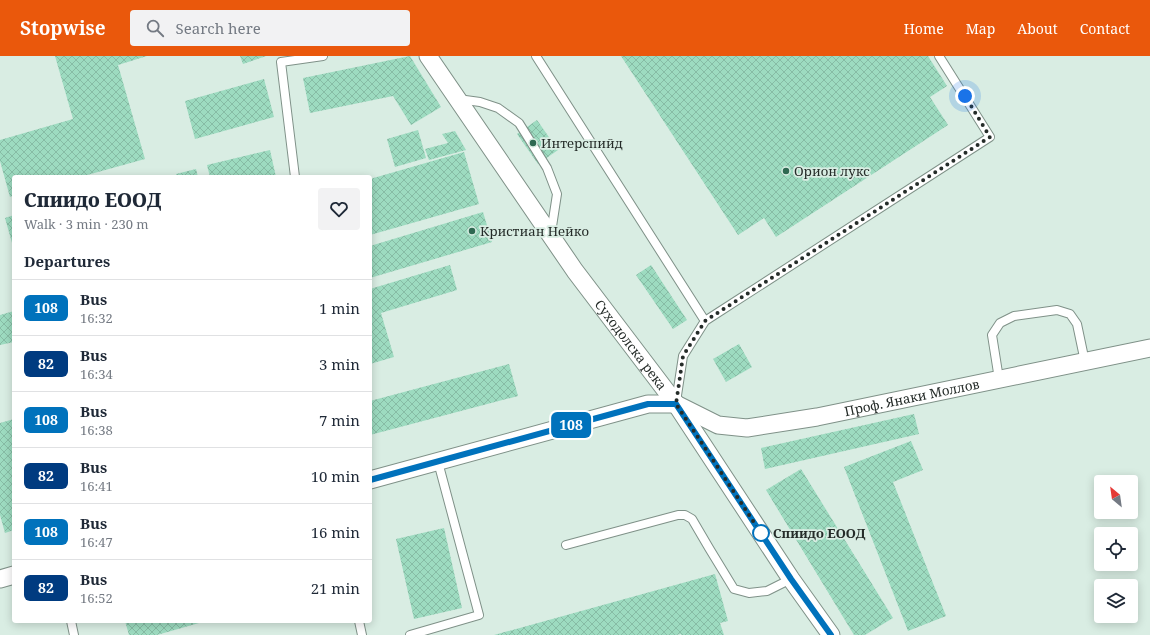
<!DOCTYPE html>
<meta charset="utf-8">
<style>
:root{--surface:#fff;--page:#f2f2f3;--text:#1f2937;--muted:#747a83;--line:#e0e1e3;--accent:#ea580c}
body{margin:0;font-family:"Noto Serif",serif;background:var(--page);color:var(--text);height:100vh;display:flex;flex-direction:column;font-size:15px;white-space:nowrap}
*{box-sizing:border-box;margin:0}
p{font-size:13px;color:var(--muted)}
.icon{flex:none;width:22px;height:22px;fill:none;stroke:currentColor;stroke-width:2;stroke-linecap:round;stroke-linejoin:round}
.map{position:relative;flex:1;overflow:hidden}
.side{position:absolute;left:12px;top:119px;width:360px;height:448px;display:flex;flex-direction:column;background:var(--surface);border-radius:4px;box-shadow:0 2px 10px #0003}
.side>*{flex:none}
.badge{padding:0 8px;border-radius:6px;font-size:14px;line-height:26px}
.needle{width:26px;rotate:331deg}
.controls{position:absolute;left:1094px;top:419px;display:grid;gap:8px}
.controls a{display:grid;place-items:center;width:44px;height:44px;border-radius:4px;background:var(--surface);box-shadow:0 2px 10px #0003;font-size:20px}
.you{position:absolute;width:20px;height:20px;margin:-10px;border:3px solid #fff;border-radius:50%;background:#1a73e8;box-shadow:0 0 0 6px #1a73e833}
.map>.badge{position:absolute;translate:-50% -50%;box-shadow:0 0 0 2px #fff}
h2{padding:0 12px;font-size:15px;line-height:36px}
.round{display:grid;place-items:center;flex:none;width:42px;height:42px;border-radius:4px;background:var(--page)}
.head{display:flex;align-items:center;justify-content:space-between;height:68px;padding:0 12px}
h1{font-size:19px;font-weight:800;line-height:30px}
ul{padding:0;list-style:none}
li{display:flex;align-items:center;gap:12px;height:56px;padding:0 12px;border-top:1px solid var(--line)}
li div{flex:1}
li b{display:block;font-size:15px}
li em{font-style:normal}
li .badge{min-width:44px;font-weight:700;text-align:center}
header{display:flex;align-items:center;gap:24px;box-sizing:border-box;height:56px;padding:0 20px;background:var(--accent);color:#fff}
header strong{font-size:19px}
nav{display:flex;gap:22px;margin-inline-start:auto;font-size:14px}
.search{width:280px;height:36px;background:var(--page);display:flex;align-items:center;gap:10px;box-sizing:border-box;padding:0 14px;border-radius:4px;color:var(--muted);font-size:15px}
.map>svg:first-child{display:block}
</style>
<header>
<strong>Stopwise</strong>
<div class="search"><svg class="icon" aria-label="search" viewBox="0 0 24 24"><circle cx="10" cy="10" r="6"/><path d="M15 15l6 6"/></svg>Search here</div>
<nav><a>Home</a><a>Map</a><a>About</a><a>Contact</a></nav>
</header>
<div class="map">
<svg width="1150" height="579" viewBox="0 0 1150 579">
<defs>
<pattern id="building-cross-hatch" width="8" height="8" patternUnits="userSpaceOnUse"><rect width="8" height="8" fill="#9ddbc0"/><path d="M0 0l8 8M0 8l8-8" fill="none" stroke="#87bca5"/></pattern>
</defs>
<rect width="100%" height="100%" fill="#d9ede3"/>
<path fill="url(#building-cross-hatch)" d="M55 0H147L118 9 145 103 80 121H14V139L10 141 0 105V84L73 63Z
M240 0H266L243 8Z
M410 0 441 51 411 69 393 40 310 57 303 22Z
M621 0H928L947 30 930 41 948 69 776 181 764 162 738 179Z
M264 23 274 61 195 83 185 45Z
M537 64 558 94 538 108 517 78Z
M418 74 426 102 395 111 387 83Z
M455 75 466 94 429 104 425 93 448 87 442 78Z
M270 94 276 121H210L207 109Z
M464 96 479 148 370 179V123Z
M196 113 198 121H177L176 118Z
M483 156 492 186 370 222V190Z
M14 159V194L5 162Z
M450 209 457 234 381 257 394 301 370 308V233Z
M651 209 687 264 673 273 636 219Z
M14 255V286L0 289V259Z
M739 288 752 311 726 326 713 303Z
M509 308 518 340 370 379V345Z
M914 358 919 378 765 413 761 392Z
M14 363V474L5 477 0 459V367Z
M911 385 923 414 893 426 946 560 908 575 844 411Z
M801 413 893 562 865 579H854L766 434Z
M444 472 462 552 414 563 396 483Z
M715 518 728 565 720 567 724 579H681V578L677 579H494Z
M125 565H206L157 579H129Z"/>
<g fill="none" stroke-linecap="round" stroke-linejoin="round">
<defs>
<path id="service" d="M536 0 705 265
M458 43 480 46 498 52 519 67 547 112 557 138 551 177
M295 121 281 6 323 0
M999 323 992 279 1000 267 1014 260 1057 254 1070 258 1077 268 1085 306
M676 346 683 300 705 265 990 81 939 0
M566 489 678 459H685L692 463 709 492 734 533 749 537 767 535 791 523
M71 565 74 579
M359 565 362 579
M410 579 479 559 438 406"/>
<g id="minor">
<path id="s1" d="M428 0 575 215 676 348 791 523 831 579"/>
<path id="s2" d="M370 424 648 348H676L718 369 747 372 817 361 1150 292"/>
<path d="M0 523 14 519"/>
</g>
</defs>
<use href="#service" stroke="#7f9188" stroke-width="10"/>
<use href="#minor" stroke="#7f9188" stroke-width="19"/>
<use href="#service" stroke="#fff" stroke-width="8"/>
<use href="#minor" stroke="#fff" stroke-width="17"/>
</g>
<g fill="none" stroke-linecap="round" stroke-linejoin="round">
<defs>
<path id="line" d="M370 424 648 348H676L791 523 831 579"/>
</defs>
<use href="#line" stroke="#fff" stroke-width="9"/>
<use href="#line" stroke="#0072bc" stroke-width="6"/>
<path stroke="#252c29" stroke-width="4" stroke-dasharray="0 7.2" d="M761 477 676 348 683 300 705 265 990 81 965 40"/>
</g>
<g fill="#2e6851" stroke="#d9ede3" stroke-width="1.5">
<circle cx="533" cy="87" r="4"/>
<circle cx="786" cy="115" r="4"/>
<circle cx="472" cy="175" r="4"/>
</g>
<circle fill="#fff" stroke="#0072bc" stroke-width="2" cx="761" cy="477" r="8"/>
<g text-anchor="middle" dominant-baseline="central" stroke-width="3.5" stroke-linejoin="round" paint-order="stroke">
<g font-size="13" fill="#252c29" stroke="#d9ede3" text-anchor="start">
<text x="541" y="87">Интерспийд</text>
<text x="794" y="115">Орион лукс</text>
<text x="480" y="175">Кристиан Нейко</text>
</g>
<g font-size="13" fill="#252c29" stroke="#d9ede3">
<text stroke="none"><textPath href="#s1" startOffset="353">Суходолска река</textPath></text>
<text stroke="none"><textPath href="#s2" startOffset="560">Проф. Янаки Моллов</textPath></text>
</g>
<g font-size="13" font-weight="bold" fill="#252c29" stroke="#d9ede3" text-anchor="start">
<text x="773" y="477">Спиидо ЕООД</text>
</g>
</g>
</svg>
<div class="controls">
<a><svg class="needle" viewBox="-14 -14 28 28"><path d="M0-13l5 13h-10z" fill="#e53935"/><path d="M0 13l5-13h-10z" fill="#747a83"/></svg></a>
<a><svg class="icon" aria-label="locate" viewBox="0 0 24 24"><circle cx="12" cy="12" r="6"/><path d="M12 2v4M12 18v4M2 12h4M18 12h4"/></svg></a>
<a><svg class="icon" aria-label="layers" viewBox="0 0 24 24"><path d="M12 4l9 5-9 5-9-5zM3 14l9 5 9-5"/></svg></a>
</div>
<div class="you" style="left:965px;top:40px"></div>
<b class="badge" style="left:571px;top:369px;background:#0072bc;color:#fff">108</b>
<section class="side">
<div class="head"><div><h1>Спиидо ЕООД</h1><p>Walk · 3 min · 230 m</p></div><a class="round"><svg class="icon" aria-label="heart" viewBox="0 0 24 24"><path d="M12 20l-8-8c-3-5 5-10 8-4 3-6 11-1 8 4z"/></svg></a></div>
<h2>Departures</h2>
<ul>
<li><span class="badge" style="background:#0072bc;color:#fff">108</span><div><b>Bus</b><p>16:32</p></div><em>1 min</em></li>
<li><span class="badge" style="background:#003b80;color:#fff">82</span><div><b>Bus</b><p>16:34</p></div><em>3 min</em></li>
<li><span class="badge" style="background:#0072bc;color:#fff">108</span><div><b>Bus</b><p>16:38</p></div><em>7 min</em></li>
<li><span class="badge" style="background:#003b80;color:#fff">82</span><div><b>Bus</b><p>16:41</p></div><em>10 min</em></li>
<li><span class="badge" style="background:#0072bc;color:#fff">108</span><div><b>Bus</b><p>16:47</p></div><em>16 min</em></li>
<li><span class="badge" style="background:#003b80;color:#fff">82</span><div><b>Bus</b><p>16:52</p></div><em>21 min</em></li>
</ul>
</section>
</div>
